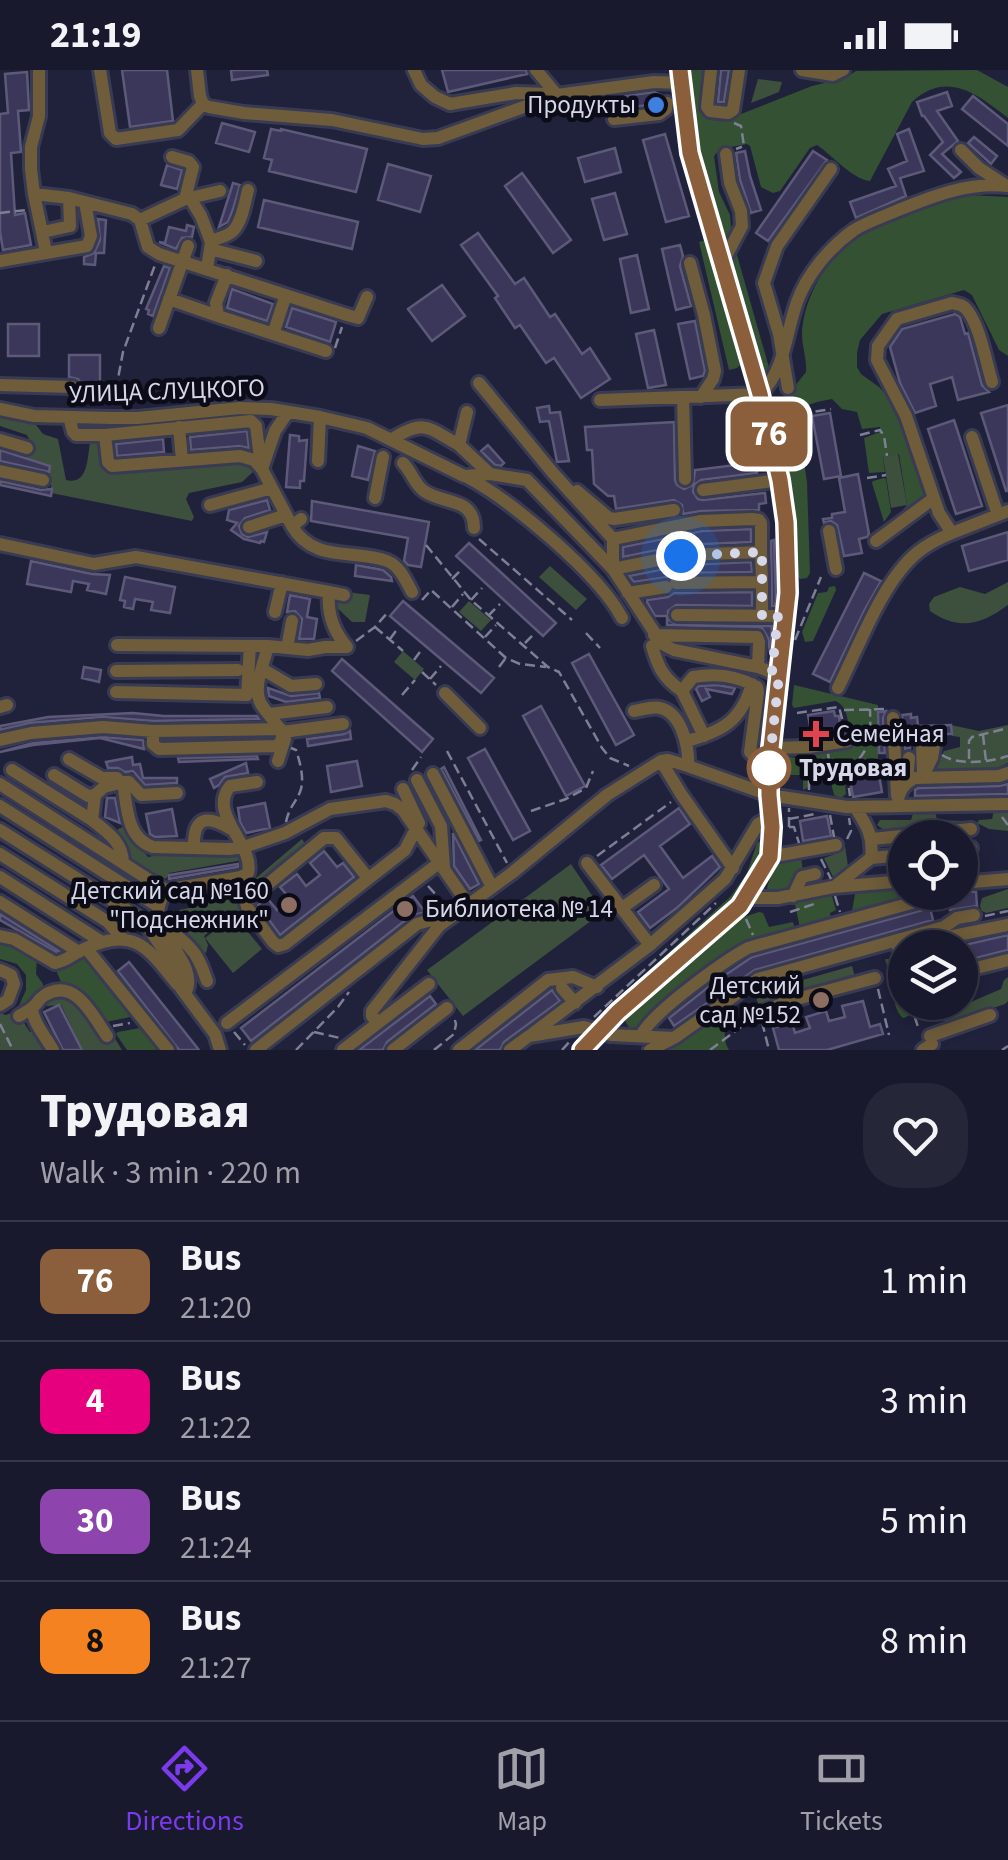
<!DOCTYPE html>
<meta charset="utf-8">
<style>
:root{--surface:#18192c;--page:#252638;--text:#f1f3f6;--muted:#9fa0a9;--line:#363848;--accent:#7c3aed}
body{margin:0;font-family:"Source Sans 3",sans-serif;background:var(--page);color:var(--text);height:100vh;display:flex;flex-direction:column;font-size:38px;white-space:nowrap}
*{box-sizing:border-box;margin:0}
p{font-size:32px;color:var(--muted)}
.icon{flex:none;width:55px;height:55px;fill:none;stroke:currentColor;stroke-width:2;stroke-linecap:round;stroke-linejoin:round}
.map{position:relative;height:980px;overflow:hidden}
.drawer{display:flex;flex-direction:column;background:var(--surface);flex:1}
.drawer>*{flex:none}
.badge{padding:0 20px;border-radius:15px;font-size:35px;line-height:65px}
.buttons{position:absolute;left:888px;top:750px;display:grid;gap:20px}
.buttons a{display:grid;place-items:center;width:90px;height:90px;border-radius:50%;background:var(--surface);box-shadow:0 5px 25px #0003,0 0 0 2px var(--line);font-size:50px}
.you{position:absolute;width:50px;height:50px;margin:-25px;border:8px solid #fff;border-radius:50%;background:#1a73e8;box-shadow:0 0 0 15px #1a73e833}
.map>.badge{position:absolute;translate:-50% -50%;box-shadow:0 0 0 5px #fff}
.round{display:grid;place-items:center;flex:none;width:105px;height:105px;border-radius:40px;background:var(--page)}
.summary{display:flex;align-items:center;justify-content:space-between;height:170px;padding:0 40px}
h1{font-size:48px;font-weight:800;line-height:75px}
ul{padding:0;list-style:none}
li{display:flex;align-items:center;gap:30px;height:120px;padding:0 40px;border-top:2px solid var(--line)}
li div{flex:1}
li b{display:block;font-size:38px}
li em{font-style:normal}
li .badge{min-width:110px;font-weight:700;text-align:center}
.status{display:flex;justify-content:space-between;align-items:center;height:70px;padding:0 50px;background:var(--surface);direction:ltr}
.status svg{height:28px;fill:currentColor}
.dock{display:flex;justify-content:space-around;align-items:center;height:140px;border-top:2px solid var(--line);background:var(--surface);font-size:28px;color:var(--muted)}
.dock a{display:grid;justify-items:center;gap:5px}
.dock .current{color:var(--accent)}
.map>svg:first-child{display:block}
</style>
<div class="status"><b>21:19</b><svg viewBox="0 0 49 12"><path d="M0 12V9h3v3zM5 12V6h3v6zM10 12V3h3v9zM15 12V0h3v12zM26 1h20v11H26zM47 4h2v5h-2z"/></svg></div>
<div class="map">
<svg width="1008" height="980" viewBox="0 0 1008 980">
<rect width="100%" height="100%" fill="#20213b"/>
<path fill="#3d4f3d" d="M758 9 782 12 779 22 751 33Z
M0 344 33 351 43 364 58 369 66 410C88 415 87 390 90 373L99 370 105 394 239 390 253 396 254 401 242 412 189 423 186 429 194 447 192 451 51 423C53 415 47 409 50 396L26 390 30 371 27 365 0 356Z
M898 384 907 435 891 438 883 386Z
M550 496 587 529 576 540 539 507Z
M1008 512V535C981 555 959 561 930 541L929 534 934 527 960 517 985 524Z
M347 522 370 525 365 552H352L334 535 337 528Z
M469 531 491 550 481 561 459 542Z
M403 581 424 599 415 610 394 592Z
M951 655 979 661 1008 655V693L997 698 994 705 934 702 944 681 960 677V667L952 666Z
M1008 737V761L989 759 977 753 979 750 992 749 994 740Z
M914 741H935L937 750 964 751 965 754 884 760 877 755 880 750H911Z
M123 757 148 787 168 783H239L243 790 169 803 167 808 162 809 131 791 117 762 118 759Z
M302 769 306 775 241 832 239 841 233 842 204 866 208 875 206 883C188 878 173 859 169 842L194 837 196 828 243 819Z
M845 776 848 796 834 809 824 788 835 784 836 778Z
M571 794 603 842 463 946 427 900Z
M1008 819V838L986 843 982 841 980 836 982 828Z
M234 845 262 879 233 903 205 868Z
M852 896 856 910 761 940 756 928 778 917Z
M1008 907V931L1005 934 949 953 943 950 942 942 952 933 960 932V927L965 925 971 932 1001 919 1004 910Z
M59 926C81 929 91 955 103 972L114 967 122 980H83L61 935 46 936 50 929Z
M16 941 30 962 37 959 49 980H0V943L6 945Z"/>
<path fill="#345134" d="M689 0H708L704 38 731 48 812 16 845 8 856 1 977 0 1008 17V48C977 24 947 0 912 32L870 111C852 109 833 86 817 75L810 78 780 121 773 123 761 117 750 76 747 74 720 79 714 86 719 122 730 145 732 169 729 171 721 159 696 79Z
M969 125 1008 127V286L999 280 972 225 964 220 882 244 860 270 857 283V297L861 304 879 317 897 336 927 426 896 449 907 435 899 384 883 387 885 402 869 403 864 368 880 362V357L862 359 857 342 842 339 832 329C818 332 804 333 797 345L807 412 810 503 807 508 800 509 798 507 794 450 779 336 806 302C807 289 802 277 802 264 803 231 823 196 846 174 870 151 936 133 969 125Z
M705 170 740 295 737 298 729 300 699 172Z
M735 178 772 308H766L764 306 733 194 732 189Z
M884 408 886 409 891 442 884 452 872 413 873 411Z
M835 516 836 520 813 571 805 572 802 562 818 523 827 522 829 517Z
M794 615 878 635V689L873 693 844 699 846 724 841 728 834 725 829 705 816 709 809 717 803 720V705H789L784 702V688L786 686 806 690 815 686 816 681 850 668C848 655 849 636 835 631L794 638 792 635Z
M760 771C760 794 748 812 736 831L599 953H596L612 934 731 826 747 803 757 773Z
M801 786 803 802 789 820 770 823 767 818C775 793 774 791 801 786Z
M905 815V822L933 823 854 843 852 841 855 824 858 821Z
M826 824 832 826 836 840 830 843 831 849 800 858 794 830Z
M759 842 763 843 769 857 793 852 795 859 793 862 756 871 638 959C629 960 626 955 624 947L732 851Z
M0 870 8 871 37 887 36 904 43 914C42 927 28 935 17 940L26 920V905L17 894 0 889Z
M905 880V912L894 914 891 912 885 889H899V882Z
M83 887 88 889 132 944 130 947 106 952 83 922 61 912 56 900Z
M905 918V932L919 933C918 940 911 946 903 948 896 943 892 927 895 920Z
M718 946 723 951 726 974 729 980H662L711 947Z
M140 958 144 959 160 980H127L116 964 118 962Z"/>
<path fill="#3b375a" stroke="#5c5a78" stroke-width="2.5" d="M122 0H167L173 51 130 57Z
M231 0H267L268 5 232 10Z
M442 0H526L527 4 448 22Z
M721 0H729L724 32H718Z
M27 2 29 40 18 41 21 82 11 83 15 145 25 143 31 175 3 180 0 162V44L8 43 5 4Z
M654 22 661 25 655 34 626 38 625 26Z
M947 22 952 36 937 41 958 71 942 84 961 102 954 108 930 85 943 72 924 46H922L917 32Z
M973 26 1008 54V76L962 39Z
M222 53 255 62 249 82 216 73Z
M271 59 281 61V59L367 79 356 122 269 101 272 90 264 88Z
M909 59 924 101 900 108 906 126 856 148 850 132 896 116 888 99 907 91 897 64Z
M665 64 689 146 666 152 643 70Z
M974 67 997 86 991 94 968 73Z
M615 78 621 102 585 112 578 88Z
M745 81 750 106 761 140 751 143 740 110 736 83Z
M813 81 827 90 768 171 756 163Z
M388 94 431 106 420 142 378 130Z
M167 95 182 100 177 119 161 115Z
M522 103 571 170 553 183 505 116Z
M233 113 240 115 233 139 228 152 219 157Z
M615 123 627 164 604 170 592 129Z
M264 130 358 152 352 179 258 157Z
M98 149 106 150 104 183H96L95 195 84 194V187L94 183 100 170Z
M187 155 194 157 192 167 182 168 176 179 159 172 165 173 169 157 186 161Z
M478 163 515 214 524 208 550 247 555 244 582 284 590 278 610 309 581 328 554 288 546 293 520 255 515 258 495 228 498 226 461 175Z
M680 175 683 186 680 196 691 236 676 240 662 179Z
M637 185 649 239 631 243 620 189Z
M164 196 170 198 153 246 148 244 149 240 146 239Z
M442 215 465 246 432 271 408 239Z
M232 219 273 234 267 251 227 238Z
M292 238 336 252 330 272 286 257Z
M955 244 960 247 965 264 968 263 982 315 989 322 958 330 952 307 930 314 936 336 915 343 900 313 890 277 902 259Z
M695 251 705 301 703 306 690 309 678 254Z
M8 254H39V286H8Z
M654 260 666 315 648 318 636 264Z
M69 285H100V315H82L78 309 69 307Z
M1008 335V421H1006L981 343Z
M549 336 550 343 560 342 569 391 557 392 549 351 540 352 537 338Z
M830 343 841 406 824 409 812 346Z
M954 350 982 436 956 444 928 359Z
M674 352 675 410 677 415 684 419 693 415 695 400 736 395 732 361 746 359 750 394 756 393 757 403 701 410 694 415 693 422 698 429 703 430 765 423 766 433 759 434V440L701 441 683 444 682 435 674 430 616 439 614 426H608L594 414 592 380H587L585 357Z
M247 361 249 378 239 376 191 380 190 367Z
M290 365 299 366V371L307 370 304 411H300V418L286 417Z
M163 369 164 382 117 386 116 374Z
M488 375 504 393 501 396 495 395 481 381Z
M358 376 375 381 368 410 352 406Z
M0 380 50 396 49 402 0 391Z
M858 404 869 464 867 467 859 469 862 483 844 486 837 455 831 451 824 453 823 449 832 448V444L845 442 839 408Z
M0 411 41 420 52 419 51 426 0 415Z
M267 430 270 440 245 448 239 456 242 464 248 467 267 462 264 472 261 471 260 473 244 469 231 460 237 453 227 450 229 440Z
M312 431 429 452 421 497 408 495 404 491 408 468 311 451Z
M751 459V472L682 475 623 487V477L702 461Z
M1008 462V490L969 501 962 476Z
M774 470 776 530 775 536H772L771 471Z
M469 473 556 553 543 566 456 486Z
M31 491 92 504 110 505 106 524 87 520 89 514 73 511 71 522 27 514Z
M751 492 752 502 676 503 668 507 634 512 629 506 684 495Z
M356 495 383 500 391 507 392 511 355 506Z
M864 503 881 511 864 541 830 612 813 604Z
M125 507 175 517 170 543 151 540 153 532 135 529 133 539 124 537 125 531 120 530Z
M752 522V536L676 535 668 541V549L677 555 772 556 770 582 768 568 762 558 667 555V546H655L647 532V530L668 527 674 523Z
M290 525 310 529 307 547 317 549 314 569H299L302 549 295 541 287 542Z
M403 531 494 608 481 623 390 546Z
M589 584 634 665 616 675 572 593Z
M342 589 433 669 422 682 332 601Z
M84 597 101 600 99 612 82 608Z
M717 615 735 618 732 624 706 619 710 627 702 631 696 619 698 616Z
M268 618 291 626 319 623 320 628 286 632 269 626Z
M541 636 585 716 566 726 523 646Z
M834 641 835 646H839L841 662 812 666 808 645Z
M886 641 883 648 885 683H879L878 642Z
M133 643 164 646H257L259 649 153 651 102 647 30 653 0 660V656L48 647Z
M911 644V648L917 647 918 656 951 655 952 664H942L936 661 927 665 910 666V678L905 679 902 645Z
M350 661 351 669 308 676 307 669 344 664Z
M103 667 143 670 144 679 100 668 33 675 0 682 33 673Z
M485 679 530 761 513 770 468 688Z
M257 686 258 689 179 692 178 688Z
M132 687 133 695 140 694 143 708H177V713L145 715 133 701 125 702 118 698H108L106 692Z
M357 691 362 716 331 722 327 696Z
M246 693 248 703 225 707 219 715 214 718 210 709Z
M444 697 481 770 479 771 441 699Z
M878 699 882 722 853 727 849 704Z
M1008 714V724L915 726V720L918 718 999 716Z
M107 728H115L120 753 105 747Z
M265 733 270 758 246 763 240 752 238 738Z
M679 738 690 754 660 776 683 808 712 786 720 797 678 837 650 858 638 842 669 819 644 785 612 809 601 795Z
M172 739 177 766 155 767 150 764 146 744Z
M827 746 831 766 803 771 800 751Z
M453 763 479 814 470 819 454 796Z
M324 781 337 797 343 793 354 807 280 865 258 835 267 828 277 840 291 830 280 817 297 804 306 816 320 805 310 793Z
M238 794V797L169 809V805Z
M960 821 976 822 977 836 950 840 949 822Z
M413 826 425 842 411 846 251 971 241 958Z
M930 838 933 850 755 900 674 956 669 948 712 914 752 887Z
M0 844 59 881 56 882 0 850Z
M1008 865V880L960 892V876Z
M129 892 199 980H179L118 901Z
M552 920 560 931 504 972 500 980H475Z
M430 926 436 934 387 972 383 980H359Z
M863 931 870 957 880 954 883 964 827 980H779L773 958 792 952 795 963 810 958 806 947 826 941 829 951 845 947 842 936Z
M59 935 82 980H63L44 942Z"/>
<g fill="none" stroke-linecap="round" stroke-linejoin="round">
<defs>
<path id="minor" d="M39 0V46L31 77V99L34 124 69 128 132 144 140 150 148 177 159 184 347 245 358 248 367 227
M100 0 110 63 116 69 178 60 203 34
M197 0 200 26 203 34 209 37 244 43 332 50 423 69 438 68 557 25
M414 0 421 15 435 27 450 34 516 23 550 24
M536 0 557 25 654 12 681 13
M711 0 707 37 710 41 728 43 733 40 739 0
M802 0 833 5 843 0
M614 49 659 44 666 39 667 33
M961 80 979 98 1005 115
M172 87 189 92 193 97 185 129
M34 124 46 182
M190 128 201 146 211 172
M140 150 185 129 220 121
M43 162 70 156 69 128
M210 179 256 191
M0 191 87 176 91 166 85 132
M723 192 742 156 741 141 730 113 726 84
M690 193 704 245 715 301 713 309 701 327
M207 199 211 172C218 167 227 167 233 161 242 152 245 132 248 120
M227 205 216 233 218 246 326 281
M169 229 218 246
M159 258 188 176
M273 264 286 225
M479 313 553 403 613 469V499L683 485 761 482 762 512
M0 315 72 317
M788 318 779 264 764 213 777 176 831 99
M683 327 685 409
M600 330 760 324C785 301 786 262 797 232 807 204 830 177 854 160 867 152 882 147 896 141 933 126 968 112 1008 116
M0 339 34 346 111 348H138L240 338 271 339 320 347 367 358 464 406 490 404 527 410 613 499 662 574 674 580 758 597 779 605
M288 342 275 361 262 399 292 456
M467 342 459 375 490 404
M69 347 73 362 76 365H105L108 392 112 396 240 386 254 390 262 399
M179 357 182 390
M105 365 251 351 256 356 261 397
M972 367 998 445
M392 369C425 348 428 358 459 375
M0 370 27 378
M318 391 320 347
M403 393C412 402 414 414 424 421 444 435 474 427 474 458
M0 401 43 410
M465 406C510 429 599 504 622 548
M703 420 780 410
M577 421 609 448 614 449 674 440
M375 428 383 387
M210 435 272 418
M301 449 292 456C313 493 355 479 387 491 400 496 406 511 412 522
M249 457 286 445
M829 461 836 499
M952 463 1008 441
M613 469 701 451 752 449 759 450 761 453V482
M876 471 934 428
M0 474 94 494 136 487 329 522C327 544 333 561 347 577
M676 513 762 512V545
M329 522 344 525
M628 523 666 517
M275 542 282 513
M677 545 786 546
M654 565 757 567 759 572 758 597
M117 575 268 576 308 580 325 577H347
M268 576C264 594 252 618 261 634 269 647 280 655 285 669L278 691
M652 576C658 597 663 608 682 621L693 607C716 603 736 605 757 617L758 622 750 682 759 691 769 696
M287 578 292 551
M262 599 291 616 316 614
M116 601 238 600
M838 618C859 577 882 511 918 482 928 474 940 468 952 463L939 443 906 346 877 290 878 276 897 249 952 233C959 235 962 234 967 240 980 256 986 292 992 312
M682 621 704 666
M116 622 247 625 250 576
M445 623 480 658
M0 637 7 635
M634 641C642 640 652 636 660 638 682 643 689 677 688 696
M269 644 327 637
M893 648 897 726
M153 661V674L159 679 276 676 281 672 283 662 343 654
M0 670 31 663 103 657 153 661 281 659
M687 671C723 661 741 651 752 614
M922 675 923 704
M771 678 809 677 847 671
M69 689 102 708H117
M661 691 681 724 733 798
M12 700 92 750
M433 704 492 817
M54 705 88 726 95 725
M923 706 932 688 935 671
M417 710 441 756 444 797
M123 712H129L141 725 177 723
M907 712 909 688
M0 714 165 820C162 827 158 835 158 843 159 869 200 896 185 924
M0 736 159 837
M898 736C897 723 903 714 915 708L999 706 1008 703
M0 760 143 850 177 900 180 917 215 964 220 980
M872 769 971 759
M194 778C193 746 207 745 231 759
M960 779 971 778
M0 784 108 852 124 870
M770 787 836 775
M871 788 905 785
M123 793C123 772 107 762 92 750L95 725 104 717 123 712C127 736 126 768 153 777L229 779 244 777 285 763 330 739 386 731 395 734 403 740 468 834
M587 793 650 875 725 809 758 754 771 747
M960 797 970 796
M0 807 102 872
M368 808 336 768H324L246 832 247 837 273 872 278 876 285 874 405 780 419 753 403 719
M960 811 973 812 1008 809
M834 817 871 788C874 766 866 754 855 737
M165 820 241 807 248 803C255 774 207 745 230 716L257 712
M793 826 802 807 815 804
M746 828H778L833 817 905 811
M0 832 79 882
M622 838 654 815
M171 859C177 867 184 871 190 878 199 887 203 900 207 911
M0 866 14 869 55 893C66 891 73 884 84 879 135 856 147 877 177 914
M898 877 1008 855
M86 878 168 980
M0 900 11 905 14 914 8 930 0 935
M960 902 1008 890
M562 918 575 933
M32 939C33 953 46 967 53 980
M760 943 789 931 875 908
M19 946C22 944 30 940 33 937 41 930 36 931 45 925 75 907 93 946 107 966
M227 953 439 793
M378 953 429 914
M532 964 650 875
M641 966C650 944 724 891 748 878L937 826
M930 966 990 945
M256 980 417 854 435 849 439 856
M343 980 378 953 372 946V941L439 856 512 803 607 725 661 691 668 690 688 696 769 725 847 737 1008 734
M393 980 447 938
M459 980 548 910 573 907 597 917
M510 980 529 966 584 957 611 965 674 968 758 909 944 857 957 848 974 845
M650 980 672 969
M923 980 932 974"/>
<path id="major" d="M582 980 618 943 740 835 770 787 772 757 769 725V696L788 523 786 452 780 410 760 324 690 83 680 0"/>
</defs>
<use href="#minor" stroke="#393b53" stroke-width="18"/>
<use href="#major" stroke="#393b53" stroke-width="20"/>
<path stroke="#7e7f94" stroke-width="2.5" stroke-dasharray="10 5" stroke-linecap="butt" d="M734 53 741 56 744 76 736 79
M0 143 26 140
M335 278 342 257
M113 335 123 282 155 195
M802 347 807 343 831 339
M781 359 792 368 806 371
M860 365 880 360 884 366 887 386
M867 408 886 405
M479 469 572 550
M426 475 471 530 548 597 559 602 602 678 610 688 629 696
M452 509 462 499
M422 530 431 520 506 588 520 594 546 597
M471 530 482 518
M452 537 463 524
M488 546 500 534
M375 557 403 581
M586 563 600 578
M485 567 496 555
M390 569 398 558
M795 570 821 507
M356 571 375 557 388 542
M525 573 534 564
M414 590 422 579
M499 597 505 589
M422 602 436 615
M430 609 441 596
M402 625 415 610
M844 640 886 639
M797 643 839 637 845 660
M983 665 986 691
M447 681 507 793
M828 684 830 696 847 704 850 726
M942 685C958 696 990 692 1008 686
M969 689V671L972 667 1008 658
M412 700 421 687
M849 700C871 678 871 670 870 639
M850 700 887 695
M809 720V688
M531 741 566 729 586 718 593 701
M830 745 834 767
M1002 747 1008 755
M789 749 815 744
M286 752C289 737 295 734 300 722 305 710 300 692 296 680L291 678
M789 757V738
M789 757H794L799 773
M847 769 851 761 849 748
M597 786 671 732
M821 789 831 809
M428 816 438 827 440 839
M835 826 840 842
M790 842 817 833
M985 846 1008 841
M746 849 753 865
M898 889 905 917
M878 919 889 965
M910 932 919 960
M925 932 936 939 934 932
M594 947 716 833
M762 952 769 980
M0 954 13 980
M113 956 130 953
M234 962 245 975
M314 962 340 968
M296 980 338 937 349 922
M434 980 454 964 456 954 454 947
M562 980 571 970
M710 980 753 948
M1002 980 1008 976"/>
<use href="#minor" stroke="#6e5c3b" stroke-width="12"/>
<use href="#major" stroke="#b9934a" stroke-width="15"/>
</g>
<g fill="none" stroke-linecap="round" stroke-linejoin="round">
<defs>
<path id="line" d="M582 980 618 942 740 836 770 787 772 757 769 725V696L788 523 786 452 780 410 760 324 690 83 680 0"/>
</defs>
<use href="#line" stroke="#fff" stroke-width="22"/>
<use href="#line" stroke="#8b5e3c" stroke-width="15"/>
<path stroke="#d6d8e9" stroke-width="10" stroke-dasharray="0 18" d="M681 486 762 482V545H778L772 602 779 606 769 698"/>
</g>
<circle fill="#3f7fe0" stroke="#0b0c17" stroke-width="4" cx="656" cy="35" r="10"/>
<path fill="#e0444e" stroke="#0b0c17" stroke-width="4" d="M811 649h10v10h10v10h-10v10h-10v-10h-10v-10h10z"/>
<circle fill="#fff" stroke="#8b5e3c" stroke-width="5" cx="769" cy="698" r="20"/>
<g fill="#8d6e63" stroke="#0b0c17" stroke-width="4">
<circle cx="289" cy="835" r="10"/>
<circle cx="405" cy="839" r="10"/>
<circle cx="821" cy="930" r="10"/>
</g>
<g text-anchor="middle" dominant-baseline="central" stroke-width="9" stroke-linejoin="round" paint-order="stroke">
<g font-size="25" fill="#d6d8e9" stroke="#0b0c17" text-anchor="end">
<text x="636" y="35">Продукты</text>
<text x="836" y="664" text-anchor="start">Семейная</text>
<text x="269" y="821">Детский сад №160<tspan x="269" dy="29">"Подснежник"</tspan></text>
<text x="425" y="839" text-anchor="start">Библиотека № 14</text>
<text x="801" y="916">Детский<tspan x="801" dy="29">сад №152</tspan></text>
</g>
<g font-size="25" fill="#d6d8e9" stroke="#0b0c17">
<text transform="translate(167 321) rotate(-2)">УЛИЦА СЛУЦКОГО</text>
</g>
<g font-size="25" font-weight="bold" fill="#d6d8e9" stroke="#0b0c17" text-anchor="start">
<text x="799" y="698">Трудовая</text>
</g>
</g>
</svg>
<div class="buttons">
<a><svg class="icon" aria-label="locate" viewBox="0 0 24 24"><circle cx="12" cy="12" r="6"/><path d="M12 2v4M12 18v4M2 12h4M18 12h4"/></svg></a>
<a><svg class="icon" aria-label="layers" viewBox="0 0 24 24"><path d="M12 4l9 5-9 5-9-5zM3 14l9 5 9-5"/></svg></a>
</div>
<div class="you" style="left:681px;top:486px"></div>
<b class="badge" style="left:769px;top:364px;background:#8b5e3c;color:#fff">76</b>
</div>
<section class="drawer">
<div class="summary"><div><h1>Трудовая</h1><p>Walk · 3 min · 220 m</p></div><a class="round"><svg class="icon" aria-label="heart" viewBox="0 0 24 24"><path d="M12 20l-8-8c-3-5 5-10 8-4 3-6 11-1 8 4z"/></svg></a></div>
<ul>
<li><span class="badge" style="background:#8b5e3c;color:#fff">76</span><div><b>Bus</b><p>21:20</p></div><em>1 min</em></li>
<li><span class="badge" style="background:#e6007e;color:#fff">4</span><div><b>Bus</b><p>21:22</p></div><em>3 min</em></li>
<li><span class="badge" style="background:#8e44ad;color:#fff">30</span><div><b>Bus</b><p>21:24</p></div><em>5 min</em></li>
<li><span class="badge" style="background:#f58220;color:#111">8</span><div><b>Bus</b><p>21:27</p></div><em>8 min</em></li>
</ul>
</section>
<nav class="dock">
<a class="current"><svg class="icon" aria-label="directions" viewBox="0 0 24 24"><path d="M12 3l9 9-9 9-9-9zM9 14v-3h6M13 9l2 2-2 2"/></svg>Directions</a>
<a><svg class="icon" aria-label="map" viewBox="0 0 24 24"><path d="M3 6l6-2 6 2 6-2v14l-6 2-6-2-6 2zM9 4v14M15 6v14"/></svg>Map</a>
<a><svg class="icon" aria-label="tickets" viewBox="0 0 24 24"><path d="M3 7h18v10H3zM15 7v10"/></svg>Tickets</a>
</nav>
